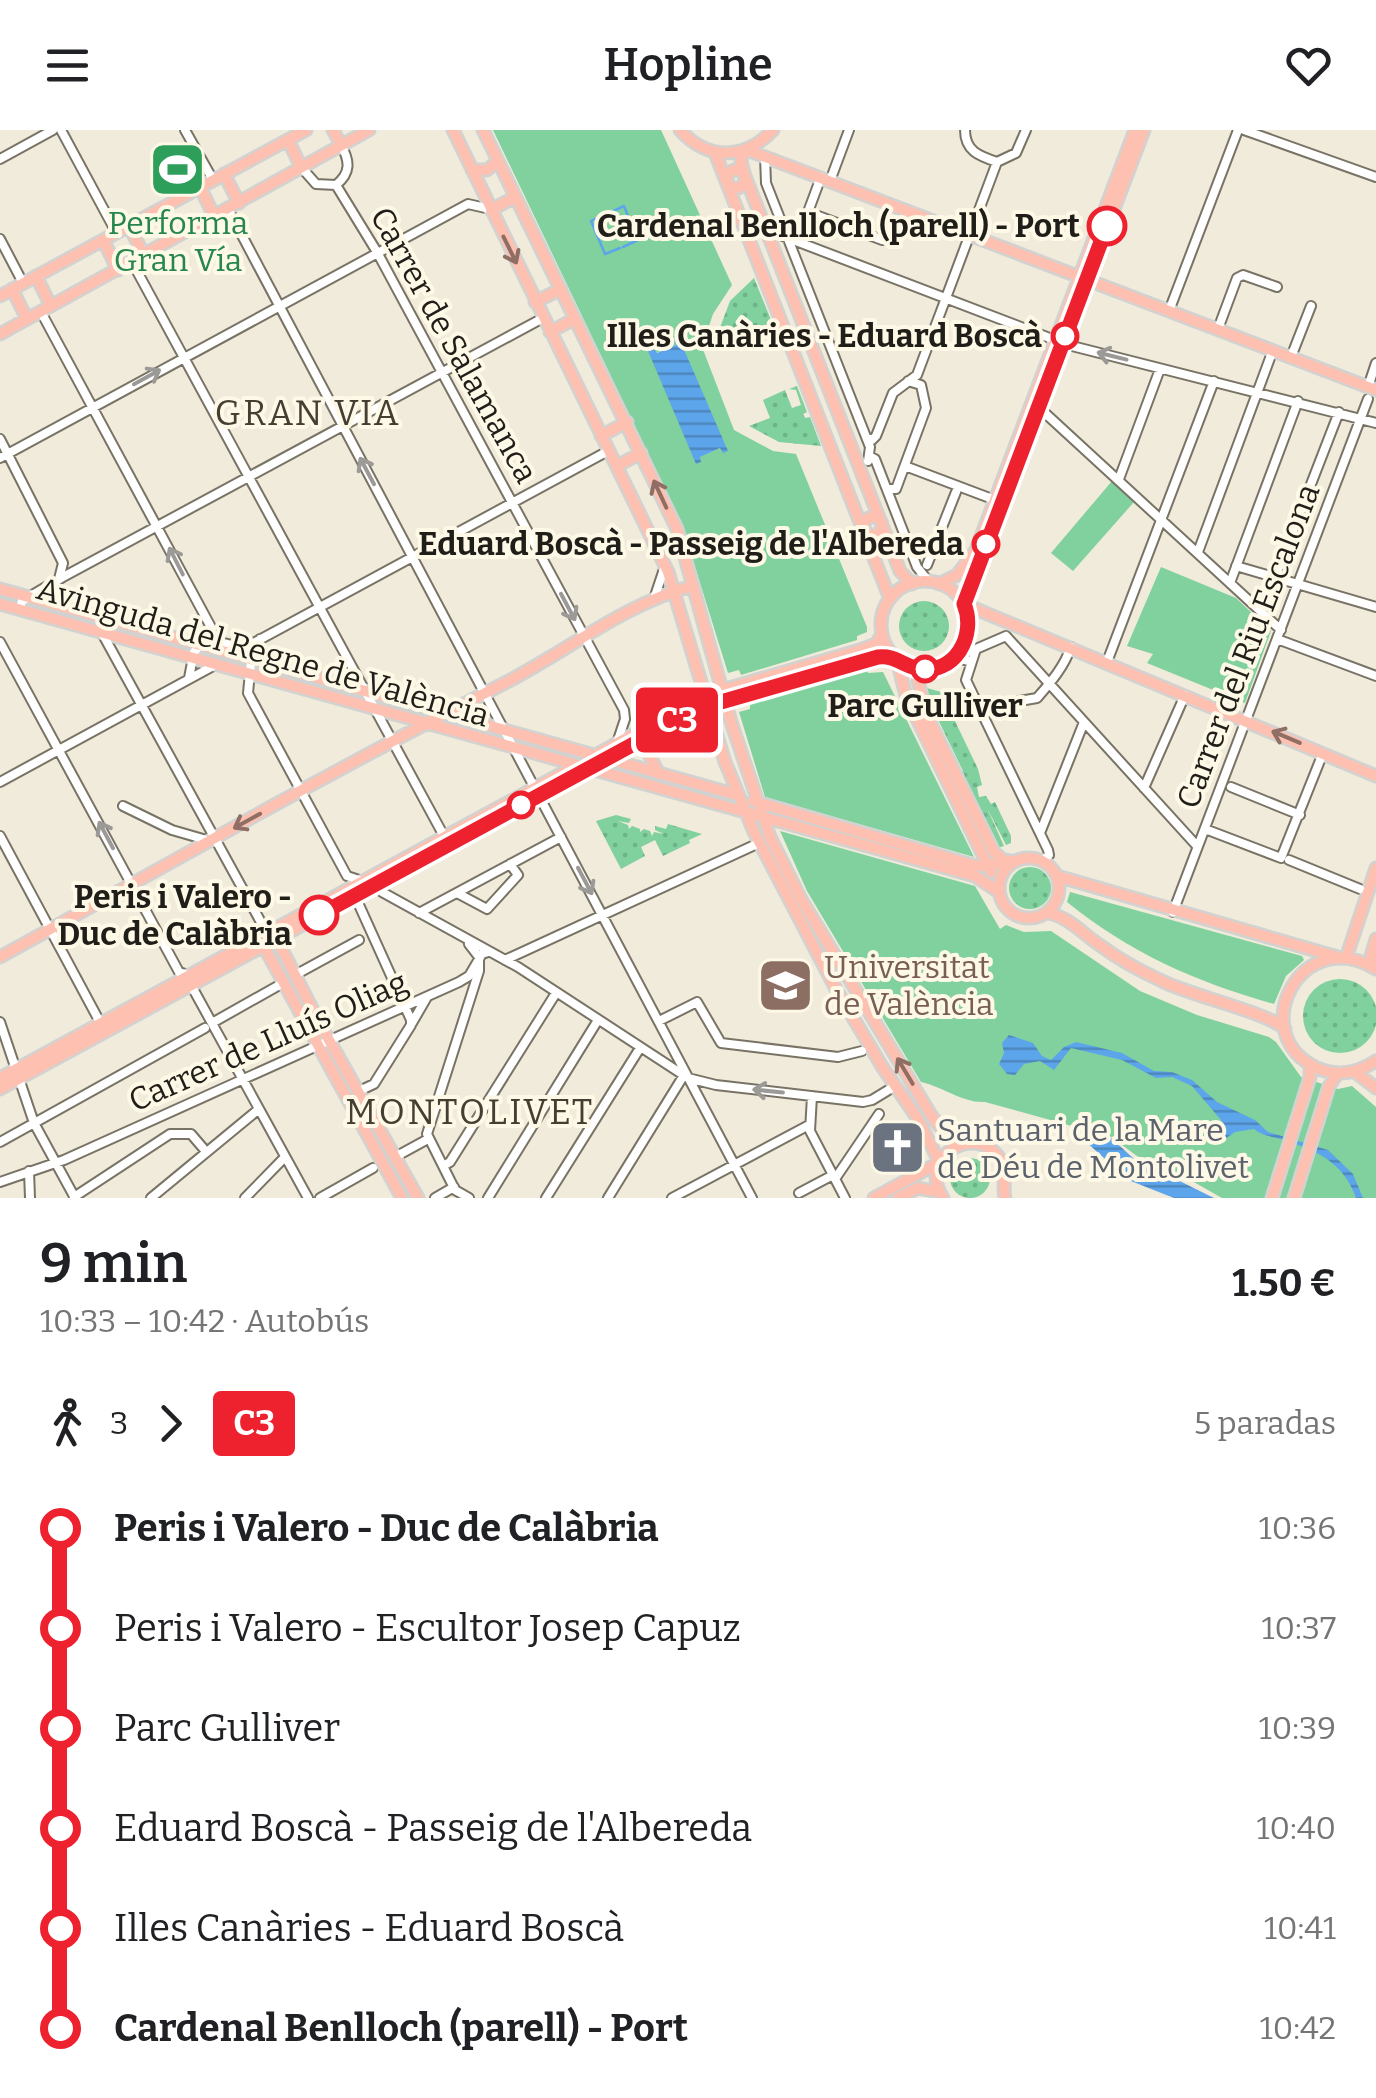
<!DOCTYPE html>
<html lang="es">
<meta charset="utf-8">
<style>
:root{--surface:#fff;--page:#f2f2f2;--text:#202124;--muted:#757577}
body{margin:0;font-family:Bitter,serif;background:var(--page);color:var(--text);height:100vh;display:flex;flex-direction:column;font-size:38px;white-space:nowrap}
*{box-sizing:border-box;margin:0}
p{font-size:32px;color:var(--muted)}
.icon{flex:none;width:55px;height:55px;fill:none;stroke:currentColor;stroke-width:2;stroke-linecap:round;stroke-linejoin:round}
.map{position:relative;height:1068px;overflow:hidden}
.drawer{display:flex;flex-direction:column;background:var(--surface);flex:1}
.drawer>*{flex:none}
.badge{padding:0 20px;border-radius:8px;font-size:35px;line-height:65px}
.map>.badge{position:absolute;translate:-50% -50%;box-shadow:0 0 0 5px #fff}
.legs{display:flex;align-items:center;gap:15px;height:110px;padding:0 40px;font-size:32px}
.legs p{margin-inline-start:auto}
.headline{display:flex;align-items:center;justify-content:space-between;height:170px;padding:0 40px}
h1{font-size:55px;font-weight:600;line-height:75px}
ul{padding:0 40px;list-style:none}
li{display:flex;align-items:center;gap:35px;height:100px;font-size:38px}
li i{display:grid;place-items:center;width:15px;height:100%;margin:0 12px;background:currentColor}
li i::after{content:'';width:25px;height:25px;margin:-12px;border:8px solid;border-radius:50%;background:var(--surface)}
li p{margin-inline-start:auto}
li:first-child i{background:linear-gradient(#0000 50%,currentColor 0)}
li:last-child i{background:linear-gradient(currentColor 50%,#0000 0)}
header{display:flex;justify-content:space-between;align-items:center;height:130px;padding:0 40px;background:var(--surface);font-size:45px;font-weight:600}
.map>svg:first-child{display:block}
</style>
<header><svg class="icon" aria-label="menu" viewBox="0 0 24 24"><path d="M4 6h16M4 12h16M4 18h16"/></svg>Hopline<svg class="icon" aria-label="heart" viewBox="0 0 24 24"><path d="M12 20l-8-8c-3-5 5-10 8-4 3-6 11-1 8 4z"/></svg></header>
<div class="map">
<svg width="1376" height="1068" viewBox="0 0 1376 1068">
<defs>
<pattern id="grass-dots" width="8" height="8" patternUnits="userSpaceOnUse" patternTransform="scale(2.5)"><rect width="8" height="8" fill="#80d19e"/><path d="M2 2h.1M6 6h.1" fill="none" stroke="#6eb387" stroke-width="1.8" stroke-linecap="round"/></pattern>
<pattern id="water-rules" width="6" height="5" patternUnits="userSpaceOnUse" patternTransform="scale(2.5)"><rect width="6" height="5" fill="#5da5ea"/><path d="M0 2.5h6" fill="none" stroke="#4c86bd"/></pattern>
</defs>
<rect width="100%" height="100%" fill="#f0ebda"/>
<path fill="url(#grass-dots)" d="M754 148 773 195 763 211 745 218 738 201 715 211 730 171Z
M797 256 807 282 803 284 805 288 810 287 821 316 779 312 749 296 770 288 763 270 785 260 792 278 801 275 796 260 789 259Z
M899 496a25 25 0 1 1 50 0a25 25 0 1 1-50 0Z
M927 558 941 562 978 639 982 655 977 657 979 667 986 666 991 674 995 672 1011 706V713L1006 715 987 678 1004 716 998 718 960 643 963 641 931 575Z
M616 685 631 689 629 693 618 691 628 695 629 699 632 696 640 699V702L644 699 650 701 652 706 654 702 664 704 655 700V696L666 699 668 694 702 704 689 710 690 713 663 726 655 710 641 717 645 726 621 739 596 691Z
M1009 758a21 21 0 1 1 42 0a21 21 0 1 1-42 0Z
M1303 886a37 37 0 1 1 74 0a37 37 0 1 1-74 0Z
M950 1048a20 20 0 1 1 40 0a20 20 0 1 1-40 0Z"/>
<path fill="#80d19e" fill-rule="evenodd" d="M493 0H661L732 155 713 184 702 217 734 300 773 321 796 324 867 497V502L857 506V510L741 545 739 540 728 543 691 424 695 422ZM676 215 720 318 699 327 656 223Z
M1112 351 1134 372 1073 441 1051 423Z
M1161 437 1236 468 1271 501 1245 573 1147 533 1153 524 1127 516Z
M866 539 868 543 883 542 974 727 765 667 739 582 750 579V574Z
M780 701 975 756 1000 799 1006 795 1024 802 1051 801 1140 861 1197 885 1269 907 1276 912 1301 947 1338 959 1352 956 1376 977V1068H1222L1185 1047 1137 1026 1103 1001 1072 996 985 972C962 973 944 957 921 952L807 761Z
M1070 762 1302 826 1304 830 1286 846 1274 874C1196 852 1130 823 1067 772Z"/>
<path fill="url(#water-rules)" d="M679 208 728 321 723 323 720 318 700 327 701 332 696 334 648 221 654 219 657 223 676 215 674 210Z
M1009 905 1033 913 1042 926 1051 930 1064 917 1076 912 1122 923 1154 941 1172 942 1192 950 1217 972 1255 990 1268 1002 1328 1020 1353 1044 1363 1068H1356C1344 1033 1318 1021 1284 1010 1272 1006 1264 1007 1254 999L1235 1002 1225 1009 1220 1008 1221 990 1192 956 1172 947 1156 948 1122 930 1071 918 1054 940 1040 931 1024 934 1015 945 1007 944 999 934 1004 923 1002 913Z
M1092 1001 1110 1007 1133 1028 1214 1068H1174L1108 1042 1105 1029 1084 1010Z"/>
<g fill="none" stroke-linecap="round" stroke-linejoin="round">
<path stroke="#5da5ea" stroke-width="2.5" d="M609 83 624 76 638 110 623 117
M605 84 591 91 605 124 620 118"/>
<defs>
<path id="minor" d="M61 0 116 102
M185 0 213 50
M965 0C965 21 979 26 997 32
M1244 0 1376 47
M765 26 766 53 870 317 868 331
M0 29 53 0
M997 32 1016 23 1026 0
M301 37 316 54 336 55C351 43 350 31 341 15
M821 47 808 82 882 110
M830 51 849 0
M336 55 377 122 624 580 625 589 617 613
M228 79 752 1068
M767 100 1068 215 1376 293
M0 109 23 153
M132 132 445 708
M1169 181 1238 0
M41 182 212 499 209 507 194 522 189 548
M1218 199 1237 148 1243 145 1277 157
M1291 227 1311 176
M1368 257 1376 233
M1037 281 1046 284 1281 500
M867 308 872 310 876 306 893 263 917 245 997 32
M0 309 63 433 59 449
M0 328 468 74 490 79
M868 331 871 327 875 329 917 437 929 452
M905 336 995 370
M1119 349 1160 239
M887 359H896L926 278 921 255 908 251
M1198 422 1273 220
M927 435 956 362
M1236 436 1376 477
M1275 447 1339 282
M1230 453 1298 271
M654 469 665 436
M24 481 20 478 22 471 63 447 543 188
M102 503 263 796V806
M1006 506 1197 716
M1006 506 976 519 966 550 1048 720 1049 725 1042 731
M260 509 251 532 248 563 347 746 362 751
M1277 509 1376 546
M0 512 179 842 190 846
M204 513C218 507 232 519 248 516L608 321
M955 527 971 532
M1107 532 1214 251
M979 578 1037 568C1051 552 1064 537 1071 517
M0 652 215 535
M1231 657 1300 685
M1144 658 1185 565
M123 676 172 700 210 711
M1205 699 1281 728 1323 623
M1040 703 1084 592
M0 706 102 896
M1289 730 1360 759
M374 754 382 762 518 837 688 948 716 955 863 972 872 970 895 956
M457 763 487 779 518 745 510 734
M355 766 411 890V895L374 954 359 961
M1173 782 1368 269
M419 783 561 707
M505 830 759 713
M295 845 359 810
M191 855 308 1068
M659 891 697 872 721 913 838 927 862 921
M0 892 34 993 75 1068
M212 893 283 853
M412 893 427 867
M812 966 810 1001 845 1068
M0 1012 205 898
M395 1027 428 1009
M443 1036 450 1032 556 863
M29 1041 30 1068
M835 1049 879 984
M0 1052 64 1030 459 852 469 846 482 824 488 822
M799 1063 833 1045
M74 1067 170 1004H191L203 1018
M151 1068 259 979
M245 1068 285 1027
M320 1068 373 1038
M435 1068 454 1057
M469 1068 455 1060 427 1004 479 841V827L469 814
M488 1068 598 890
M546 1068 640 918
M608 1068 684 945
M672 1068 809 995"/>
<path id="major" d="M333 0 341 15
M453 0 668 442 725 632 754 702 836 859 883 938 918 989 939 1031
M483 0 677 399 731 592 770 707 801 769 931 985 940 997 966 1013
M680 0C708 31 745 30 773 0
M288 10 301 37
M747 20 1376 260
M743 21 741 32 745 46 900 441 912 454
M715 23 890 469
M727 49a9 9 0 1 1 18 0a9 9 0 1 1-18 0Z
M472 40H487L498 31
M224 44 239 73
M200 57 214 86
M491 80 515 67
M129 96 144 125
M103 110 118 140
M36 146 51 176
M12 159 27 189
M0 166 306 0
M535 172 561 159
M550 202 574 189
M0 204 369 0
M601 306 627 292
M617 336 641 323
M864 396a9 9 0 1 1 18 0a9 9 0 1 1-18 0Z
M881 495a44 44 0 1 1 88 0a44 44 0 1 1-88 0Z
M939 454 957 445 976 420 1135 0
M0 459 737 665
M0 474 975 746 999 762
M964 474 1144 0
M964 474 1376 646
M897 530 906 566 991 742
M924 539 918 551 927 586 994 722 1003 730 1011 731
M637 607 641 609 659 644
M592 627 705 565 860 520 876 514 882 504
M753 671 976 736 1012 733
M999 758a30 30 0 1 1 60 0a30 30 0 1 1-60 0Z
M1057 746 1341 828
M1048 783C1069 787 1084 805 1101 816 1120 830 1140 841 1162 851 1191 866 1267 882 1285 899
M275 806 320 894 418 1068
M263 815 402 1068
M0 827C167 735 333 640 503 554 566 522 624 474 692 456
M1346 828 1376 738
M1373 837 1371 826 1376 809
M1376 839C1301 793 1244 904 1317 938 1338 947 1358 943 1376 931
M1355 942 1376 958
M0 948 577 635
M0 959 700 579 878 527 896 528
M874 1068 938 1033
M898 1068 918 1058 939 1062
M943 1068C916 1027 976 991 1000 1029 1008 1042 1002 1055 1005 1068
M1272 1068 1310 947V934
M1294 1068 1329 956 1338 943"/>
</defs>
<use href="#minor" stroke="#787365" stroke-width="12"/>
<use href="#major" stroke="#d2d2d1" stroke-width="15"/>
<use href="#minor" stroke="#fff" stroke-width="8"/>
<use href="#major" stroke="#fec0b0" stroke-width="10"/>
</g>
<defs><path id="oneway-shaft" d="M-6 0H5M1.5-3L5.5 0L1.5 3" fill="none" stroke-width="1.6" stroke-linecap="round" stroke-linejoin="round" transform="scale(2.5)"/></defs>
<g stroke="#8f6f64">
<use href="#oneway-shaft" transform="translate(510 120) rotate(64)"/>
<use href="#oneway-shaft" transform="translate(660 364) rotate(-115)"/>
<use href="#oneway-shaft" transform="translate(1286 607) rotate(-157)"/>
<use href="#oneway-shaft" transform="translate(247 691) rotate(151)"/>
<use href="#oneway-shaft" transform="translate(905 941) rotate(-121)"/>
</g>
<g stroke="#9b9a97">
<use href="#oneway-shaft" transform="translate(1112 226) rotate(-166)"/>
<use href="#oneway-shaft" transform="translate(147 247) rotate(-29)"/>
<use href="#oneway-shaft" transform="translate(367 341) rotate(-118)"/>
<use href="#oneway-shaft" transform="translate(176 431) rotate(-117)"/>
<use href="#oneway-shaft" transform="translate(568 477) rotate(62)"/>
<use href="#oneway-shaft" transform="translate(106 705) rotate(-118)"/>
<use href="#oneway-shaft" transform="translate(585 751) rotate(62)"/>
<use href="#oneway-shaft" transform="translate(768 961) rotate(-174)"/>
</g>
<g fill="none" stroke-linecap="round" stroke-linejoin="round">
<defs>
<path id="line-1" d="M319 785 700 578 878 527C894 525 901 534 916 538 955 547 977 505 964 474L1107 96"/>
</defs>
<use href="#line-1" stroke="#fff" stroke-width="22"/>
<use href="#line-1" stroke="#ed222e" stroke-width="15"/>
</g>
<defs>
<symbol id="stadium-square" viewBox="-11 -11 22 22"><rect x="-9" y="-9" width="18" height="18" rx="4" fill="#2e9e5b" stroke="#fef8e7"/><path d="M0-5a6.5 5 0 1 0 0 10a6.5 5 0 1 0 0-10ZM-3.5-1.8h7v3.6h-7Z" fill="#fff"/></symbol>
<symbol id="university-square" viewBox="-11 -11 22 22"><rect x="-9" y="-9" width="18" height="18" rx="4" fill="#8d6e63" stroke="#fef8e7"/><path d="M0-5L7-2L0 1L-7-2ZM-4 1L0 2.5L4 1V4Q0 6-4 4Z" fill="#fff"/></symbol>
<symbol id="church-square" viewBox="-11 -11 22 22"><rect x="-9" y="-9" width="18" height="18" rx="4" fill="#6b7280" stroke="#fef8e7"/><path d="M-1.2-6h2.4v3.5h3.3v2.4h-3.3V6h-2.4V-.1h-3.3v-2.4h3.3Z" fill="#fff"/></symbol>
</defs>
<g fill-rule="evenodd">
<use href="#stadium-square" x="146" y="8" width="63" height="63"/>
<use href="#university-square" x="754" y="824" width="63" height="63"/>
<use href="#church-square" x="866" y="986" width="63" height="63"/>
</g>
<g fill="#fff" stroke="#ed222e" stroke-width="5">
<circle cx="1107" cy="96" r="18"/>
<circle cx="1065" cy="206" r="12"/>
<circle cx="986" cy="414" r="12"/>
<circle cx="925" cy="539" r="12"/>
<circle cx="521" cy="675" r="12"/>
<circle cx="319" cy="785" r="18"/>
</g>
<g text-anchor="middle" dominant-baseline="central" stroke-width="8" stroke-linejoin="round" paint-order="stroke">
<g font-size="32" fill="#27864d" stroke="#fef8e7">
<text x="178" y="93">Performa<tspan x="178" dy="37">Gran Vía</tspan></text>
</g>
<g font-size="32" font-weight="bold" fill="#201e18" stroke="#fef8e7" text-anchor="end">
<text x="1080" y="96">Cardenal Benlloch (parell) - Port</text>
<text x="1042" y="206">Illes Canàries - Eduard Boscà</text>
<text x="964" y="414">Eduard Boscà - Passeig de l'Albereda</text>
<text x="925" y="576" text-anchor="middle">Parc Gulliver</text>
<text x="292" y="767">Peris i Valero -<tspan x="292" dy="37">Duc de Calàbria</tspan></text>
</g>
<g font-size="32" fill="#201e18" stroke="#fef8e7">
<text transform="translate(454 215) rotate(61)">Carrer de Salamanca</text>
<text transform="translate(1248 516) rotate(-69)">Carrer del Riu Escalona</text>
<text transform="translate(263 522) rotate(16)">Avinguda del Regne de València</text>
<text transform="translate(268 911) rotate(-24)">Carrer de Lluís Oliag</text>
</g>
<g font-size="32" fill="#785e54" stroke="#fef8e7" text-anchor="start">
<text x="824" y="837">Universitat<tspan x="824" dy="37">de València</tspan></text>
</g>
<g font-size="32" fill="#5b616d" stroke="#fef8e7" text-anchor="start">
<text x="937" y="1000">Santuari de la Mare<tspan x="937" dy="37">de Déu de Montolivet</tspan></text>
</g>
<g font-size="35" letter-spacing="2.5" fill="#443f32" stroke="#fef8e7">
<text x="308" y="283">GRAN VIA</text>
<text x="470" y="982">MONTOLIVET</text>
</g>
</g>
</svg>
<b class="badge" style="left:677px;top:590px;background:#ed222e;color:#fff">C3</b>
</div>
<section class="drawer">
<div class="headline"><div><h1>9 min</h1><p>10:33 – 10:42 · Autobús</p></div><b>1.50 €</b></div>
<div class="legs"><svg class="icon" aria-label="walk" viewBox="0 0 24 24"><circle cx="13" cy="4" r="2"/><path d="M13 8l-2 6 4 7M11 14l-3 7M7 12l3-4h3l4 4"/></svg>3<svg class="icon" aria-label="forward" viewBox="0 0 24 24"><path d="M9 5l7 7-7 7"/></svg><b class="badge" style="background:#ed222e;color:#fff">C3</b><p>5 paradas</p></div>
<ul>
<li><i style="color:#ed222e"></i><b>Peris i Valero - Duc de Calàbria</b><p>10:36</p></li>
<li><i style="color:#ed222e"></i><span>Peris i Valero - Escultor Josep Capuz</span><p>10:37</p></li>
<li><i style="color:#ed222e"></i><span>Parc Gulliver</span><p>10:39</p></li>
<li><i style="color:#ed222e"></i><span>Eduard Boscà - Passeig de l'Albereda</span><p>10:40</p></li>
<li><i style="color:#ed222e"></i><span>Illes Canàries - Eduard Boscà</span><p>10:41</p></li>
<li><i style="color:#ed222e"></i><b>Cardenal Benlloch (parell) - Port</b><p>10:42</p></li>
</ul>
</section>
